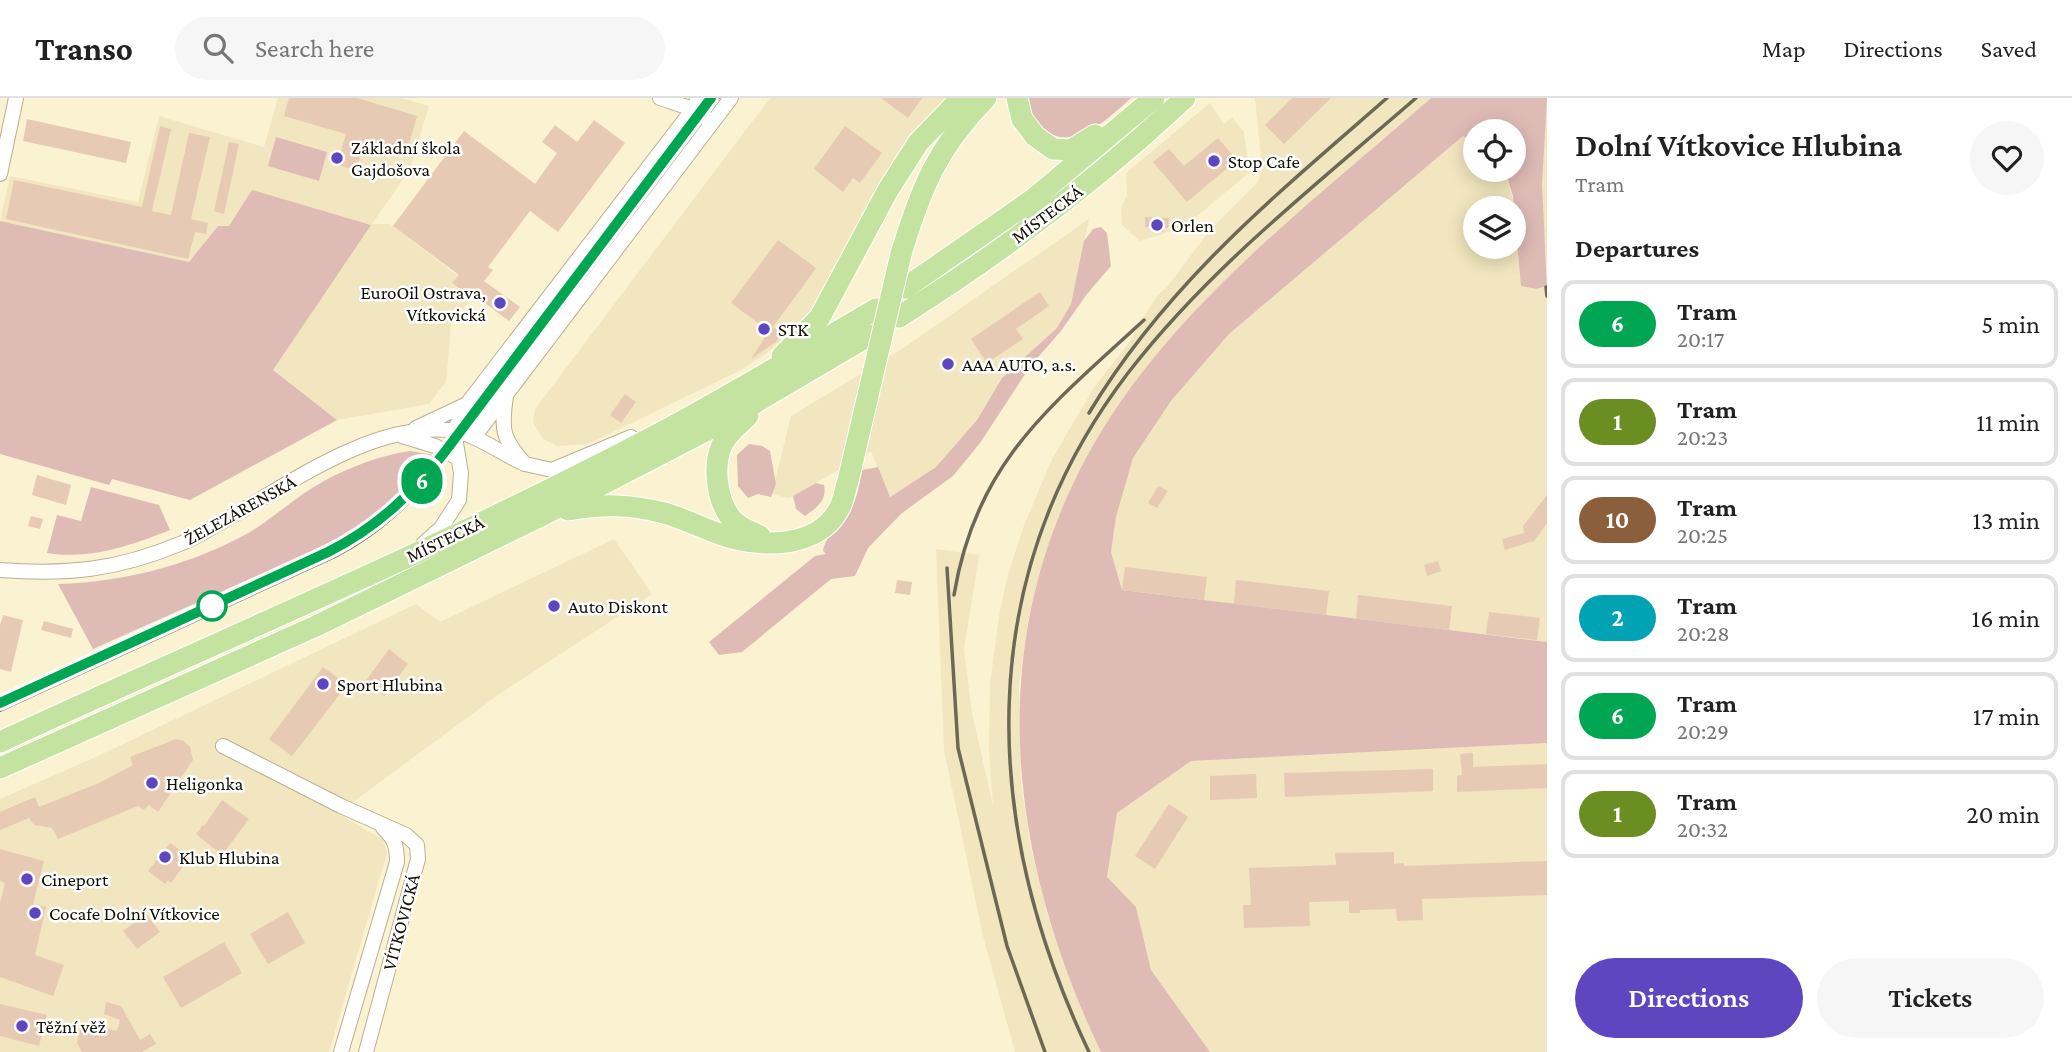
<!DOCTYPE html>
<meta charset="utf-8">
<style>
:root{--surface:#fff;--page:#f6f6f6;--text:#222;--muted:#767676;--line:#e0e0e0;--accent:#5d46bf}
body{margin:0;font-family:"Crimson Pro",serif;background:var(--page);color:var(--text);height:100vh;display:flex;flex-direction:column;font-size:26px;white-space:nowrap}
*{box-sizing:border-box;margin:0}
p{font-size:23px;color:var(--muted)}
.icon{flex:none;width:38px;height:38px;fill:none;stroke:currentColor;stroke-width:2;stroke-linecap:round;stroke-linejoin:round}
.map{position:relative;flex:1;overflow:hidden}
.sheet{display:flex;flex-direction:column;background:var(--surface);width:525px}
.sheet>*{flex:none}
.badge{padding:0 14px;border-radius:23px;font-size:24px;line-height:46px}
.buttons{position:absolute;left:1463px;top:21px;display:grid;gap:14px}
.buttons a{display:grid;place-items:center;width:63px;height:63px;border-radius:50%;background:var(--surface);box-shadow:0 4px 18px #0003;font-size:35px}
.map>.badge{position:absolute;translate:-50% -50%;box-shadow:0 0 0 4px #fff}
h2{padding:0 28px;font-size:26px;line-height:63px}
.round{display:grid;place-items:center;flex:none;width:74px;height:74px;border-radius:37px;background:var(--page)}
.head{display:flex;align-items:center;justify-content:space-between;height:119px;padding:0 28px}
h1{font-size:33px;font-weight:600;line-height:52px}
.action{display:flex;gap:14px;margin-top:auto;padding:14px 28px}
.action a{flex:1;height:80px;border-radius:42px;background:var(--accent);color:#fff;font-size:28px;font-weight:600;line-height:80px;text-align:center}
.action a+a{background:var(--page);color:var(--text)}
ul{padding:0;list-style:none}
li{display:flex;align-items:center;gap:21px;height:88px;margin:0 14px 10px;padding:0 14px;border:4px solid var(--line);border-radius:14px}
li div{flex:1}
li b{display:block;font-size:26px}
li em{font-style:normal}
li .badge{min-width:77px;font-weight:700;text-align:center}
header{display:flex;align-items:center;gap:42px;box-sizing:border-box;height:98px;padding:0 35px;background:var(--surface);border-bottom:2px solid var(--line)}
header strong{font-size:33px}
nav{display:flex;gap:38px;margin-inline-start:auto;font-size:24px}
.search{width:490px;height:63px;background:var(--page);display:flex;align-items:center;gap:18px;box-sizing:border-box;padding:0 24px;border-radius:38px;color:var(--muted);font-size:26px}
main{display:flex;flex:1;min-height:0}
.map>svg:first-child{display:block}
</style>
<header>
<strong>Transo</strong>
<div class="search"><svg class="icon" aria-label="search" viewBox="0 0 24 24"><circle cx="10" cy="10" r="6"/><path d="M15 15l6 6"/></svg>Search here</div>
<nav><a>Map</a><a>Directions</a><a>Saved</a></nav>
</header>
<main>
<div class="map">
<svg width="1547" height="954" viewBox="0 0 1547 954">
<rect width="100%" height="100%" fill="#fbf2d2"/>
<path fill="#f1e6bf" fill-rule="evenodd" d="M278 0H401L429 8 410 71 372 126H390L458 178 452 186 471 201 451 227 446 284 429 306 337 322 273 272 370 126 218 128 189 164 0 123 10 78 138 104 159 18 264 49Z
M770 0H951L808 221 783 244 741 272 588 346 557 348 543 341 533 324 535 311Z
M1255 0H1431L1253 156 1179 232 1120 305 1100 336 1065 405 1036 488 1028 523 1019 588 1021 685 1030 746 1047 815 1069 879 1101 954H1015L983 838 944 652 936 451 979 457 964 552 972 615 993 708 989 652 990 586 999 518 1007 480 1023 430 1052 361 1095 288 1128 246 1156 199 1167 189 1210 132 1258 84 1262 70Z
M1547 0V165L1542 117V48Z
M1210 5 1224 26 1232 19 1244 34 1249 71 1245 78 1184 129 1140 143 1122 127 1121 109 1127 98 1126 75Z
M1463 38 1475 45V72H1505L1536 191 1547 188V544L1122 492 1111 454 1116 419 1133 360 1171 303 1229 236ZM1475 110H1514V149H1475Z
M1089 121 1071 206 1057 230 1002 280 977 322 936 369 889 399 871 353 793 398 788 400 772 396 791 318 902 251Z
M614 441 652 496 498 597 338 715 383 742 387 755 329 954H0V701L98 658 416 506 440 524Z
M1547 645V954H1210L1151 872 1136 809 1107 780 1117 715 1191 663Z"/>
<path fill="#dfbbb6" d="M1028 0H1131C1108 21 1071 57 1041 29 1032 22 1028 11 1028 0Z
M1431 0H1547L1542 86 1547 188 1536 191 1521 188 1513 98 1505 72H1514V33H1475V45L1463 38 1229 236 1171 303 1133 360 1116 419 1111 454 1122 492 1547 544V645L1191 663 1117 715 1107 779 1136 809 1151 872 1210 954H1101C999 739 980 510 1119 306 1200 188 1324 94 1431 0Z
M276 39 327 54 319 83 268 68Z
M252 92 371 127 273 272 337 322 190 402 112 381 109 387 0 356V123L189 164 218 128H229Z
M1101 129 1107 135 1111 168 1087 196 1061 233 1031 267 980 345 953 378 902 415 868 450 855 478 831 481 742 554 719 557 709 544 815 458 826 456 823 453C826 435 846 422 854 405 858 395 860 383 862 372L878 369 890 399 936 369 977 322 1002 280 1057 230 1071 206 1084 143 1093 131Z
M749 346 762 348 770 353 776 386 771 399 758 396 748 400 738 388 737 357Z
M410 353 434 357 388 409 335 443 93 551 58 486C121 484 183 469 239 440 269 425 294 399 324 383 350 369 381 357 410 353Z
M816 385 824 387C827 403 817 409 805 418L796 411 793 398Z
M91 389 159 407 170 432C130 448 90 462 47 455L57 417 81 423Z"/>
<path fill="#e6cab4" d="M289 0H357L417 18 407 53 365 42 356 72 337 67 346 36 284 18Z
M881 0H922L908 20Z
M1292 0H1331L1284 46 1265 27Z
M27 21 131 44 126 65 23 43Z
M594 22 625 45 558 134 530 113 488 169 493 172 484 183 520 209 509 223 474 197 472 200 452 185 459 177 393 128 464 33 535 86 557 55 542 44 555 27 577 44Z
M160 28 171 31 152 113 171 117 189 35 210 39 191 121 208 125 206 136 195 134 188 161 6 121 14 82 142 109Z
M845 28 882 55 860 85 853 80 843 94 814 71Z
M1218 40 1237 62 1187 104 1153 64 1169 51 1184 68Z
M229 44 239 46 224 116 214 113Z
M1145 119 1169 120 1168 130H1164V134H1152V129H1145Z
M778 142 816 170 773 229 782 236 776 244 751 261 767 236 756 228 758 225 731 205Z
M1040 194 1049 208 1016 231 1023 241 987 265 971 241Z
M625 296 636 304 621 325 610 317Z
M37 377 71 387 66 407 32 397Z
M1158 388 1168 393 1157 410 1148 405Z
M1547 397V425L1534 443 1505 452 1502 441 1524 435 1523 428Z
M31 418 43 421 40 431 28 428Z
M1438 463 1441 473 1427 478 1424 467Z
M1125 469 1207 479 1204 502 1122 492Z
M897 482 912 484 910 497 895 495Z
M1236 482 1329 493 1326 517 1234 506Z
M1358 497 1452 508 1449 532 1356 521Z
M1489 514 1540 520 1537 542 1486 536Z
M3 517 23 522 11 574 0 571V527Z
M44 523 73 531 71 540 41 532Z
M389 551 408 566 384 598 365 584Z
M323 569 347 587 292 658 269 641Z
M176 641 184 643 190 649 193 662 158 714 149 707 143 712 138 708 58 741 52 730 34 727 29 720 0 732V714L35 699 39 709 99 685 133 667 130 659Z
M1473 655V669L1547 666V690L1457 694V678L1462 677 1460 656Z
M1433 671V693L1285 699 1284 675Z
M1256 676 1257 700 1210 702V678Z
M222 702 249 721 222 757 196 736 203 727 204 728Z
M1169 706 1188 719 1155 771 1135 758Z
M170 745 190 759 171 785 168 782 165 786 148 773Z
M0 751 44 763 33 806 46 809 35 857 64 867 53 898 0 879V805L5 785 0 783Z
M1394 754V766L1404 765V768L1547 763V797L1422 801 1423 822 1397 823 1396 811 1360 812V815H1349V803L1309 804 1310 828 1244 830 1243 807H1251L1249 770 1336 767 1335 755Z
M288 814 305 845 268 866 250 836Z
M146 816 160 834 137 851 123 833Z
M224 844 242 875 181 910 163 879Z
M106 904 121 908 140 942 150 936 156 946 142 954H82L77 945 82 925 117 933 120 922 104 916Z
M0 906 47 917 39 948 0 938Z"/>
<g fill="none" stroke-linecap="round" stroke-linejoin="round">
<defs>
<path id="minor" d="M660 0 693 11 712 24
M0 76 16 0
M506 298C501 332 502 340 525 366L552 372 631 339
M416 330 467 306
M402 338 435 348 458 360
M474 339 731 0
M423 446 441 430 459 402 461 375 454 333 467 306 693 11 698 0
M0 472C68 477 118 472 182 445 195 440 207 432 220 425 287 388 368 326 448 332 474 334 501 356 525 366
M223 648 341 708 406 737 417 747 418 761 366 954
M341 954 397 764C397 749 395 741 383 730"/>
<path id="highway" d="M1017 0 1022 21 1035 38 1053 51 1071 52 1095 37
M901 156C921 90 937 50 986 0
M905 190 1032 102 1154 0
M899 219C1001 155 1097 82 1185 0
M782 258 820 219 888 92 918 45 961 0
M748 318C738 327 727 336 722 347 712 369 717 409 736 425 742 431 752 434 760 438
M568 412C603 406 629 406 664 415 690 422 714 437 740 442 775 449 822 446 840 409 844 401 845 391 848 383
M0 644C220 542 445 449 660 335 733 296 804 253 876 211
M0 670 316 528 545 416 719 326 870 237"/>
</defs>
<use href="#minor" stroke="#b8b091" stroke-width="16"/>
<use href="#highway" stroke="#fff" stroke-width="23"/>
<use href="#minor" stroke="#fff" stroke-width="14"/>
<use href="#highway" stroke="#c4e3a1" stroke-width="21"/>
<path stroke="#6d6855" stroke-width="2" d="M0 613 335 459C381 436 415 402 446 363L719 0"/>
<path stroke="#6d6855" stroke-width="3.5" d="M1546 189 1547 198
M1089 315C1167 185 1275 98 1387 0
M947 470 958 650 1007 848 1045 954
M954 497C976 363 1051 308 1144 222
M1089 954C982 728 970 482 1128 275 1209 170 1316 87 1416 0"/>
<defs>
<path id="highway-bridge" d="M848 383 901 156"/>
</defs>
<use href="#highway-bridge" stroke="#fff" stroke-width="23" stroke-linecap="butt"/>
<use href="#highway-bridge" stroke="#c4e3a1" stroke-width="21"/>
</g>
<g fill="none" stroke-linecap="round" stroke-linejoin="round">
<defs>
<path id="line" d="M0 605 328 454C376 430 411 397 444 355L711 0"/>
</defs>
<use href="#line" stroke="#fff" stroke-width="16"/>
<use href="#line" stroke="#00a651" stroke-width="10"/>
</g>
<g fill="#5d46bf" stroke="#fff" stroke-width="2.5">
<circle cx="337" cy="60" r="7"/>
<circle cx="1214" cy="63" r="7"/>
<circle cx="1157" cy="127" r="7"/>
<circle cx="500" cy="205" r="7"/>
<circle cx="764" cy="231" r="7"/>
<circle cx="948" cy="266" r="7"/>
<circle cx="554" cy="508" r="7"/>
<circle cx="323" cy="586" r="7"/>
<circle cx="152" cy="685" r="7"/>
<circle cx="165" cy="759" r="7"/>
<circle cx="27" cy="781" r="7"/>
<circle cx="35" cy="815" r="7"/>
<circle cx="22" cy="928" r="7"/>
</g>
<circle fill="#fff" stroke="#00a651" stroke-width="3.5" cx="212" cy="508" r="14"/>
<g text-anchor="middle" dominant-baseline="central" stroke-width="5" stroke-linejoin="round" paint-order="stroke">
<g font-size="19" fill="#131005" stroke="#fff" text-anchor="start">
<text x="351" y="49">Základní škola<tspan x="351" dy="22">Gajdošova</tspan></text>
<text x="1228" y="63">Stop Cafe</text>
<text x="1171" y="127">Orlen</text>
<text x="486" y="194" text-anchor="end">EuroOil Ostrava,<tspan x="486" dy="22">Vítkovická</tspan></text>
<text x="778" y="231">STK</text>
<text x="962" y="266">AAA AUTO, a.s.</text>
<text x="568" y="508">Auto Diskont</text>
<text x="337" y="586">Sport Hlubina</text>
<text x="166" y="685">Heligonka</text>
<text x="179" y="759">Klub Hlubina</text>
<text x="41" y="781">Cineport</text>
<text x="49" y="815">Cocafe Dolní Vítkovice</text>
<text x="36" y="928">Těžní věž</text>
</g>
<g font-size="19" fill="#131005" stroke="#fff">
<text transform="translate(1047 116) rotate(-37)">MÍSTECKÁ</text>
<text transform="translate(240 412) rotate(-29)">ŽELEZÁRENSKÁ</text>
<text transform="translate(445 441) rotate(-26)">MÍSTECKÁ</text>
<text transform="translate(401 824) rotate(-75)">VÍTKOVICKÁ</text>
</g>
</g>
</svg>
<div class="buttons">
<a><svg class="icon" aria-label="locate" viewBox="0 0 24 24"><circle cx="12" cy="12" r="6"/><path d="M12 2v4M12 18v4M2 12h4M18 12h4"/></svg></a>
<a><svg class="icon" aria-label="layers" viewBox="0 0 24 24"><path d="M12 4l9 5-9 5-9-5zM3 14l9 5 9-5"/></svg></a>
</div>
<b class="badge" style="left:422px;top:383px;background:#00a651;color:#fff">6</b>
</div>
<section class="sheet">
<div class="head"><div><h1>Dolní Vítkovice Hlubina</h1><p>Tram</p></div><a class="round"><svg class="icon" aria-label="heart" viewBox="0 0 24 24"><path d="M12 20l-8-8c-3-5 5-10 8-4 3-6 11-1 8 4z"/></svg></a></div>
<h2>Departures</h2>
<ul>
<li><span class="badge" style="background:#00a651;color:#fff">6</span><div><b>Tram</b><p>20:17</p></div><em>5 min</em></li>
<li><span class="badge" style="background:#6b8e23;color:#fff">1</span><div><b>Tram</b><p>20:23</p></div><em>11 min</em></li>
<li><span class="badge" style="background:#8b5e3c;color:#fff">10</span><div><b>Tram</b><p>20:25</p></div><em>13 min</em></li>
<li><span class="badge" style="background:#00a3b4;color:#fff">2</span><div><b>Tram</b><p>20:28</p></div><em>16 min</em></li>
<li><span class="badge" style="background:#00a651;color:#fff">6</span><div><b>Tram</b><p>20:29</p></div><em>17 min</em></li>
<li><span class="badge" style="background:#6b8e23;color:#fff">1</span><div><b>Tram</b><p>20:32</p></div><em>20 min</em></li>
</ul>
<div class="action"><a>Directions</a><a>Tickets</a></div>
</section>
</main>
